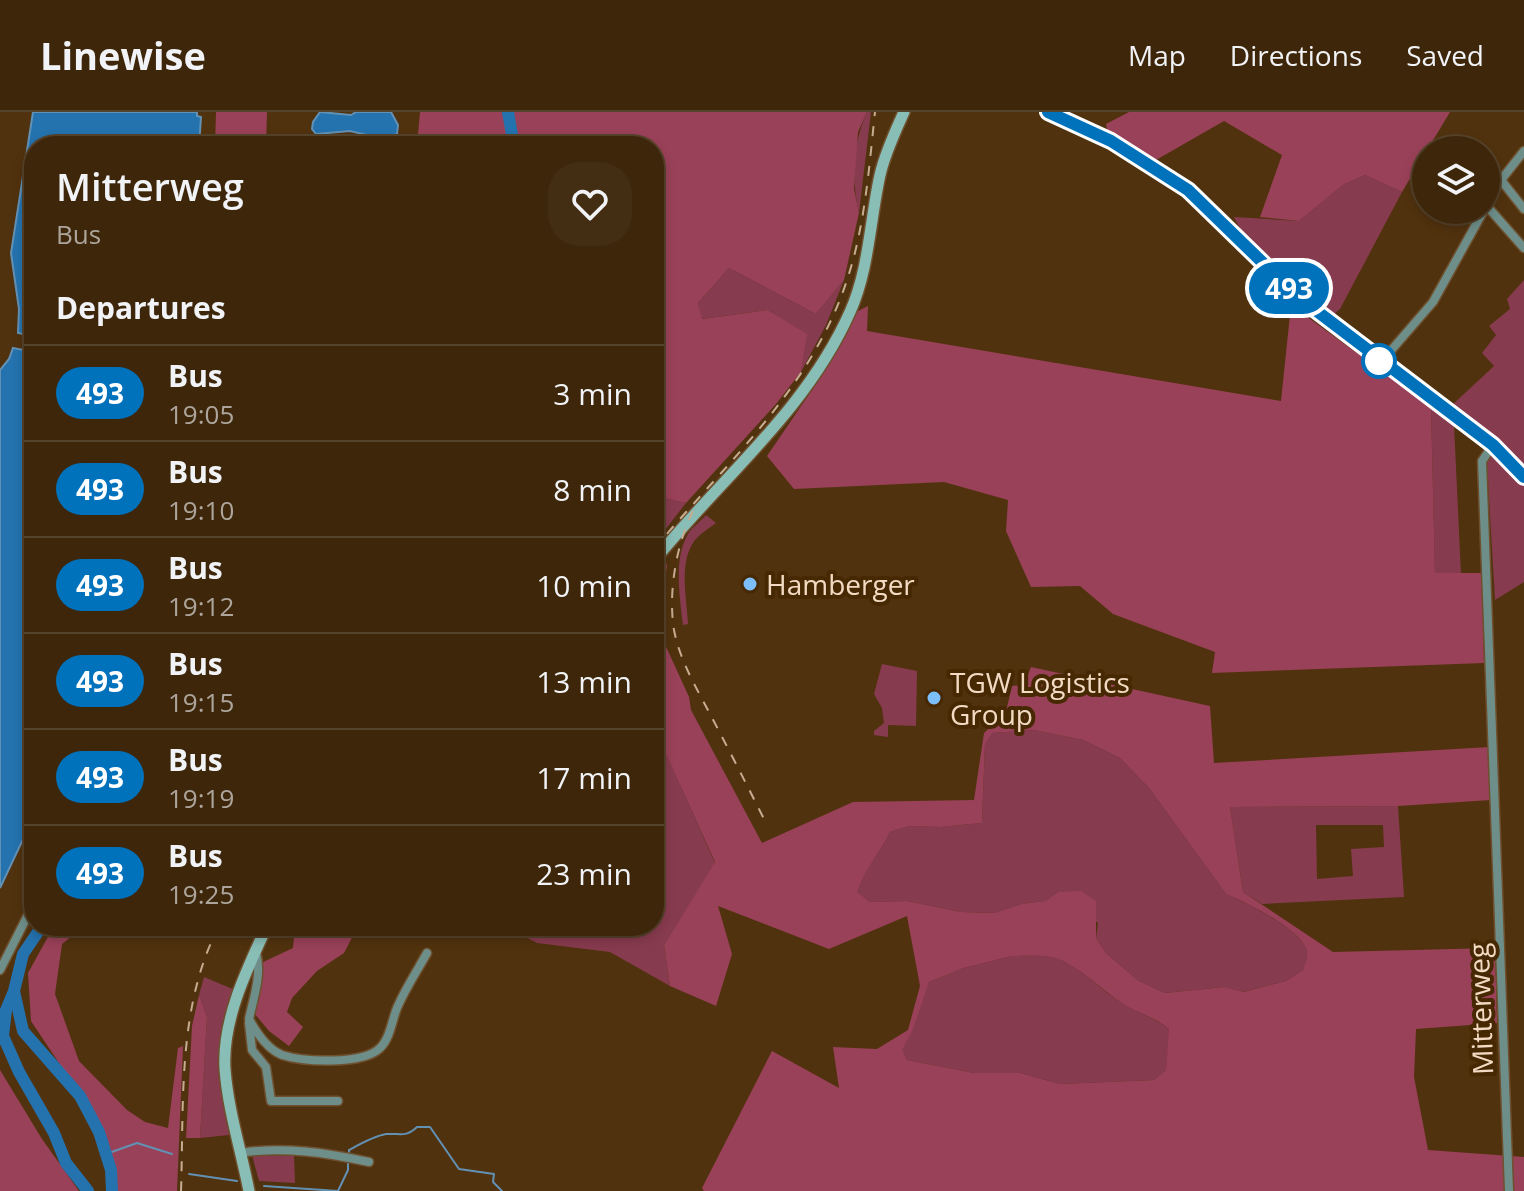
<!DOCTYPE html>
<style>
:root{--surface:#3d260a;--page:#442e13;--text:#f1f3f6;--muted:#ada59c;--line:#56432b}
body{margin:0;font-family:"Open Sans",sans-serif;background:var(--page);color:var(--text);height:100vh;display:flex;flex-direction:column;font-size:30px;white-space:nowrap}
*{box-sizing:border-box;margin:0}
p{font-size:26px;color:var(--muted)}
.icon{flex:none;width:44px;height:44px;fill:none;stroke:currentColor;stroke-width:2;stroke-linecap:round;stroke-linejoin:round}
.map{position:relative;flex:1;overflow:hidden}
.sheet{position:absolute;left:24px;top:24px;width:640px;height:800px;display:flex;flex-direction:column;background:var(--surface);border-radius:32px;box-shadow:0 4px 12px #0003,0 0 0 2px var(--line)}
.sheet>*{flex:none}
.badge{padding:0 16px;border-radius:26px;font-size:28px;line-height:52px}
.fabs{position:absolute;left:1412px;top:24px;display:grid;gap:16px}
.fabs a{display:grid;place-items:center;width:88px;height:88px;border-radius:50%;background:var(--surface);box-shadow:0 4px 12px #0003,0 0 0 2px var(--line);font-size:40px}
.map>.badge{position:absolute;translate:-50% -50%;box-shadow:0 0 0 4px #fff}
h2{padding:0 32px;font-size:30px;line-height:72px}
.round{display:grid;place-items:center;flex:none;width:84px;height:84px;border-radius:32px;background:var(--page)}
.headline{display:flex;align-items:center;justify-content:space-between;height:136px;padding:0 32px}
h1{font-size:38px;font-weight:600;line-height:60px}
ul{padding:0;list-style:none}
li{display:flex;align-items:center;gap:24px;height:96px;padding:0 32px;border-top:2px solid var(--line)}
li div{flex:1}
li b{display:block;font-size:30px}
li em{font-style:normal}
li .badge{min-width:88px;font-weight:700;text-align:center}
header{display:flex;align-items:center;gap:48px;box-sizing:border-box;height:112px;padding:0 40px;background:var(--surface);border-bottom:2px solid var(--line)}
header strong{font-size:38px}
nav{display:flex;gap:44px;margin-inline-start:auto;font-size:28px}
.map>svg:first-child{display:block}
</style>
<header>
<strong>Linewise</strong>
<nav><a>Map</a><a>Directions</a><a>Saved</a></nav>
</header>
<div class="map">
<svg width="1524" height="1079" viewBox="0 0 1524 1079">
<rect width="100%" height="100%" fill="#51320e"/>
<path fill="#873b4e" fill-rule="evenodd" d="M867 0H871L859 101C851 67 853 31 867 0Z
M1365 63 1402 80 1340 197 1333 203C1303 178 1250 141 1234 105L1299 109 1343 73Z
M729 156 816 202 844 168 826 213 801 260 806 222 768 198 701 207 698 191Z
M1524 168V355L1451 294 1494 254 1482 241 1496 223 1489 214 1510 197 1507 187Z
M1431 295 1454 313 1461 462H1435Z
M1493 341 1497 343 1524 373V470L1495 488 1487 351 1484 349 1487 342Z
M654 384 686 391 654 432Z
M706 403 716 411C709 416 700 422 695 428 678 450 687 487 688 512L683 513C680 486 673 447 688 422 692 415 701 409 706 403Z
M882 552 917 559 916 614 888 613V625L874 623V619L884 611 882 596 874 582Z
M1034 618 1083 628 1120 646 1149 676 1226 782C1245 790 1305 819 1307 840 1308 845 1304 853 1303 858L1286 869 1242 880 1223 875 1165 881 1139 869 1106 841 1096 826 1098 811 1058 780 1045 789 1021 792 994 801 961 800 907 789 870 790 856 780C864 758 880 741 890 720L909 714 940 715 982 711 985 632 991 621Z
M662 632 715 751 664 833 670 874 610 840 537 831 504 814H654V636Z
M1398 694 1404 785 1262 792 1243 780 1230 695ZM1316 713H1383L1384 735 1351 737 1353 764 1317 767Z
M1012 844C1024 844 1039 843 1051 845 1075 850 1100 877 1120 890 1136 901 1155 905 1170 918L1166 958 1154 968 1060 972 1020 961H974L907 948 901 938 929 870 964 856Z
M204 865 235 878 223 976 229 1023 200 1026 207 905 199 883Z
M252 1043 294 1044 295 1071 259 1069Z"/>
<path fill="#994158" fill-rule="evenodd" d="M216 0H267L266 34H215Z
M420 0H867L858 20 854 77 859 101 844 168 816 202 729 156 698 191 702 207 768 198 807 222 801 260 776 292 686 391 654 384V34H417Z
M1129 0H1450L1402 80 1365 63 1343 73 1299 109 1260 105 1282 43 1224 9 1156 48 1108 22 1106 12Z
M1291 193 1431 295 1435 461H1482L1484 551 1212 561 1215 540 1113 502 1080 474 1031 475 1006 419 1008 388 944 370 794 377 767 344 829 253 856 200 868 194 867 219 1281 289Z
M665 447 667 454 662 486 663 528 689 585 691 598 762 731 853 690 974 688 984 621 1006 600 1012 574 1024 573 1031 555 1210 594 1214 651 1490 635 1491 688 1398 694 1230 695 1243 780 1333 840 1495 836 1497 911 1416 917 1414 965 1428 1038 1524 1045V1079H704L702 1076 772 939 839 976 833 935 877 937 908 918 920 874 907 804 829 837 718 794 732 842 716 894 670 874 664 833 715 750 662 633 654 636V460ZM1034 618 1083 628 1120 646 1149 676 1226 782C1245 790 1304 818 1307 840 1308 845 1304 853 1303 858L1286 869 1243 880 1224 875 1165 881 1139 869 1106 841 1096 826V789L1081 779 1058 780 1045 789 1021 792 994 801 961 800 907 789 870 790 857 780C864 758 880 741 890 720L909 714 940 715 982 711 985 632 992 621ZM1012 844C1024 844 1039 843 1051 845 1074 850 1100 876 1120 890 1136 901 1155 905 1169 917L1166 958 1154 968 1060 972 1020 961H974L907 948 902 938 913 917 929 870 964 856Z
M54 814H85L62 832 55 882 79 949 127 998 145 1010 168 1016 178 936 183 934 177 1079H117V1058L79 981 31 909 28 861Z
M295 814H358L344 841 317 859 292 886 287 900 303 915 289 934 269 919 254 901 259 852 293 836Z
M199 883 207 905 200 1026H186L192 914Z
M0 958 42 1027 79 1079H0Z"/>
<path fill="#2472ae" stroke="#6291b4" stroke-width="2" d="M33 0H197V4L201 5 199 34H34V224L18 221 19 197 11 141Z
M320 0 351 3 356 0H391L398 13 397 22 384 27 350 19 316 22 312 17 313 10Z
M13 236 34 240V704L0 776V258L9 247Z"/>
<g fill="none" stroke-linecap="round" stroke-linejoin="round">
<path stroke="#6291b4" stroke-width="2" d="M106 1042 137 1031 172 1042
M349 1044V1038C360 1032 374 1024 386 1022 401 1021 405 1026 417 1015H430L459 1057 494 1062 493 1070 502 1079
M189 1062 237 1069
M264 1074 338 1079
M338 1079 348 1058V1051"/>
<path stroke="#2472ae" stroke-width="12" d="M508 0 514 34
M42 814 23 842 14 879 23 919 80 984 99 1020 111 1058 112 1079
M14 879 6 898 3 924 19 960 54 1021 66 1051 88 1079"/>
<defs>
<path id="minor" d="M1501 68 1524 97
M1486 93 1501 68 1524 39
M1486 93 1524 136
M1381 250 1433 190 1484 98
M1493 333 1482 349 1509 1079
M256 840C262 863 254 884 249 907 256 920 267 937 282 943 304 950 363 953 380 936 390 927 392 908 397 896 405 877 417 859 427 841
M0 858 34 791
M249 911 252 938 266 955 271 989H338
M241 1041C283 1034 328 1041 369 1050"/>
<path id="tertiary" d="M1048 0 1111 29 1188 78 1297 184 1493 333 1524 365"/>
<path id="secondary" d="M654 449C721 366 806 299 850 200 869 158 870 108 880 63 885 41 895 20 904 0
M249 1079C241 1038 228 998 225 957 222 908 247 857 267 814"/>
</defs>
<use href="#minor" stroke="#6e502f" stroke-width="11"/>
<use href="#tertiary" stroke="#6e502f" stroke-width="13"/>
<use href="#secondary" stroke="#6e502f" stroke-width="14"/>
<use href="#minor" stroke="#6e8e8a" stroke-width="8"/>
<use href="#tertiary" stroke="#6e8e8a" stroke-width="10"/>
<use href="#secondary" stroke="#89beb7" stroke-width="11"/>
<path stroke="#c6ac91" stroke-width="2" stroke-dasharray="10 10" stroke-linecap="butt" d="M693 399C676 433 668 481 674 518 680 549 696 575 710 602 729 638 748 675 766 711
M654 437C725 352 812 276 847 168 865 114 869 56 875 0
M181 1079C184 991 177 894 219 814"/>
</g>
<g fill="none" stroke-linecap="round" stroke-linejoin="round">
<defs>
<path id="line" d="M1048 0 1111 29 1188 78 1297 184 1493 333 1524 365"/>
</defs>
<use href="#line" stroke="#fff" stroke-width="18"/>
<use href="#line" stroke="#0072bc" stroke-width="12"/>
</g>
<circle fill="#fff" stroke="#0072bc" stroke-width="4" cx="1379" cy="249" r="16"/>
<g fill="#7cbef9" stroke="#462802" stroke-width="3">
<circle cx="750" cy="472" r="8"/>
<circle cx="934" cy="586" r="8"/>
</g>
<g text-anchor="middle" dominant-baseline="central" stroke-width="8" stroke-linejoin="round" paint-order="stroke">
<g font-size="28" fill="#f2dac3" stroke="#462802" text-anchor="start">
<text x="766" y="472">Hamberger</text>
<text x="950" y="570">TGW Logistics<tspan x="950" dy="32">Group</tspan></text>
</g>
<g font-size="28" fill="#f2dac3" stroke="#462802">
<text transform="translate(1480 897) rotate(-92)">Mitterweg</text>
</g>
</g>
</svg>
<div class="fabs">
<a><svg class="icon" aria-label="layers" viewBox="0 0 24 24"><path d="M12 4l9 5-9 5-9-5zM3 14l9 5 9-5"/></svg></a>
</div>
<b class="badge" style="left:1289px;top:176px;background:#0072bc;color:#fff">493</b>
<section class="sheet">
<div class="headline"><div><h1>Mitterweg</h1><p>Bus</p></div><a class="round"><svg class="icon" aria-label="heart" viewBox="0 0 24 24"><path d="M12 20l-8-8c-3-5 5-10 8-4 3-6 11-1 8 4z"/></svg></a></div>
<h2>Departures</h2>
<ul>
<li><span class="badge" style="background:#0072bc;color:#fff">493</span><div><b>Bus</b><p>19:05</p></div><em>3 min</em></li>
<li><span class="badge" style="background:#0072bc;color:#fff">493</span><div><b>Bus</b><p>19:10</p></div><em>8 min</em></li>
<li><span class="badge" style="background:#0072bc;color:#fff">493</span><div><b>Bus</b><p>19:12</p></div><em>10 min</em></li>
<li><span class="badge" style="background:#0072bc;color:#fff">493</span><div><b>Bus</b><p>19:15</p></div><em>13 min</em></li>
<li><span class="badge" style="background:#0072bc;color:#fff">493</span><div><b>Bus</b><p>19:19</p></div><em>17 min</em></li>
<li><span class="badge" style="background:#0072bc;color:#fff">493</span><div><b>Bus</b><p>19:25</p></div><em>23 min</em></li>
</ul>
</section>
</div>
